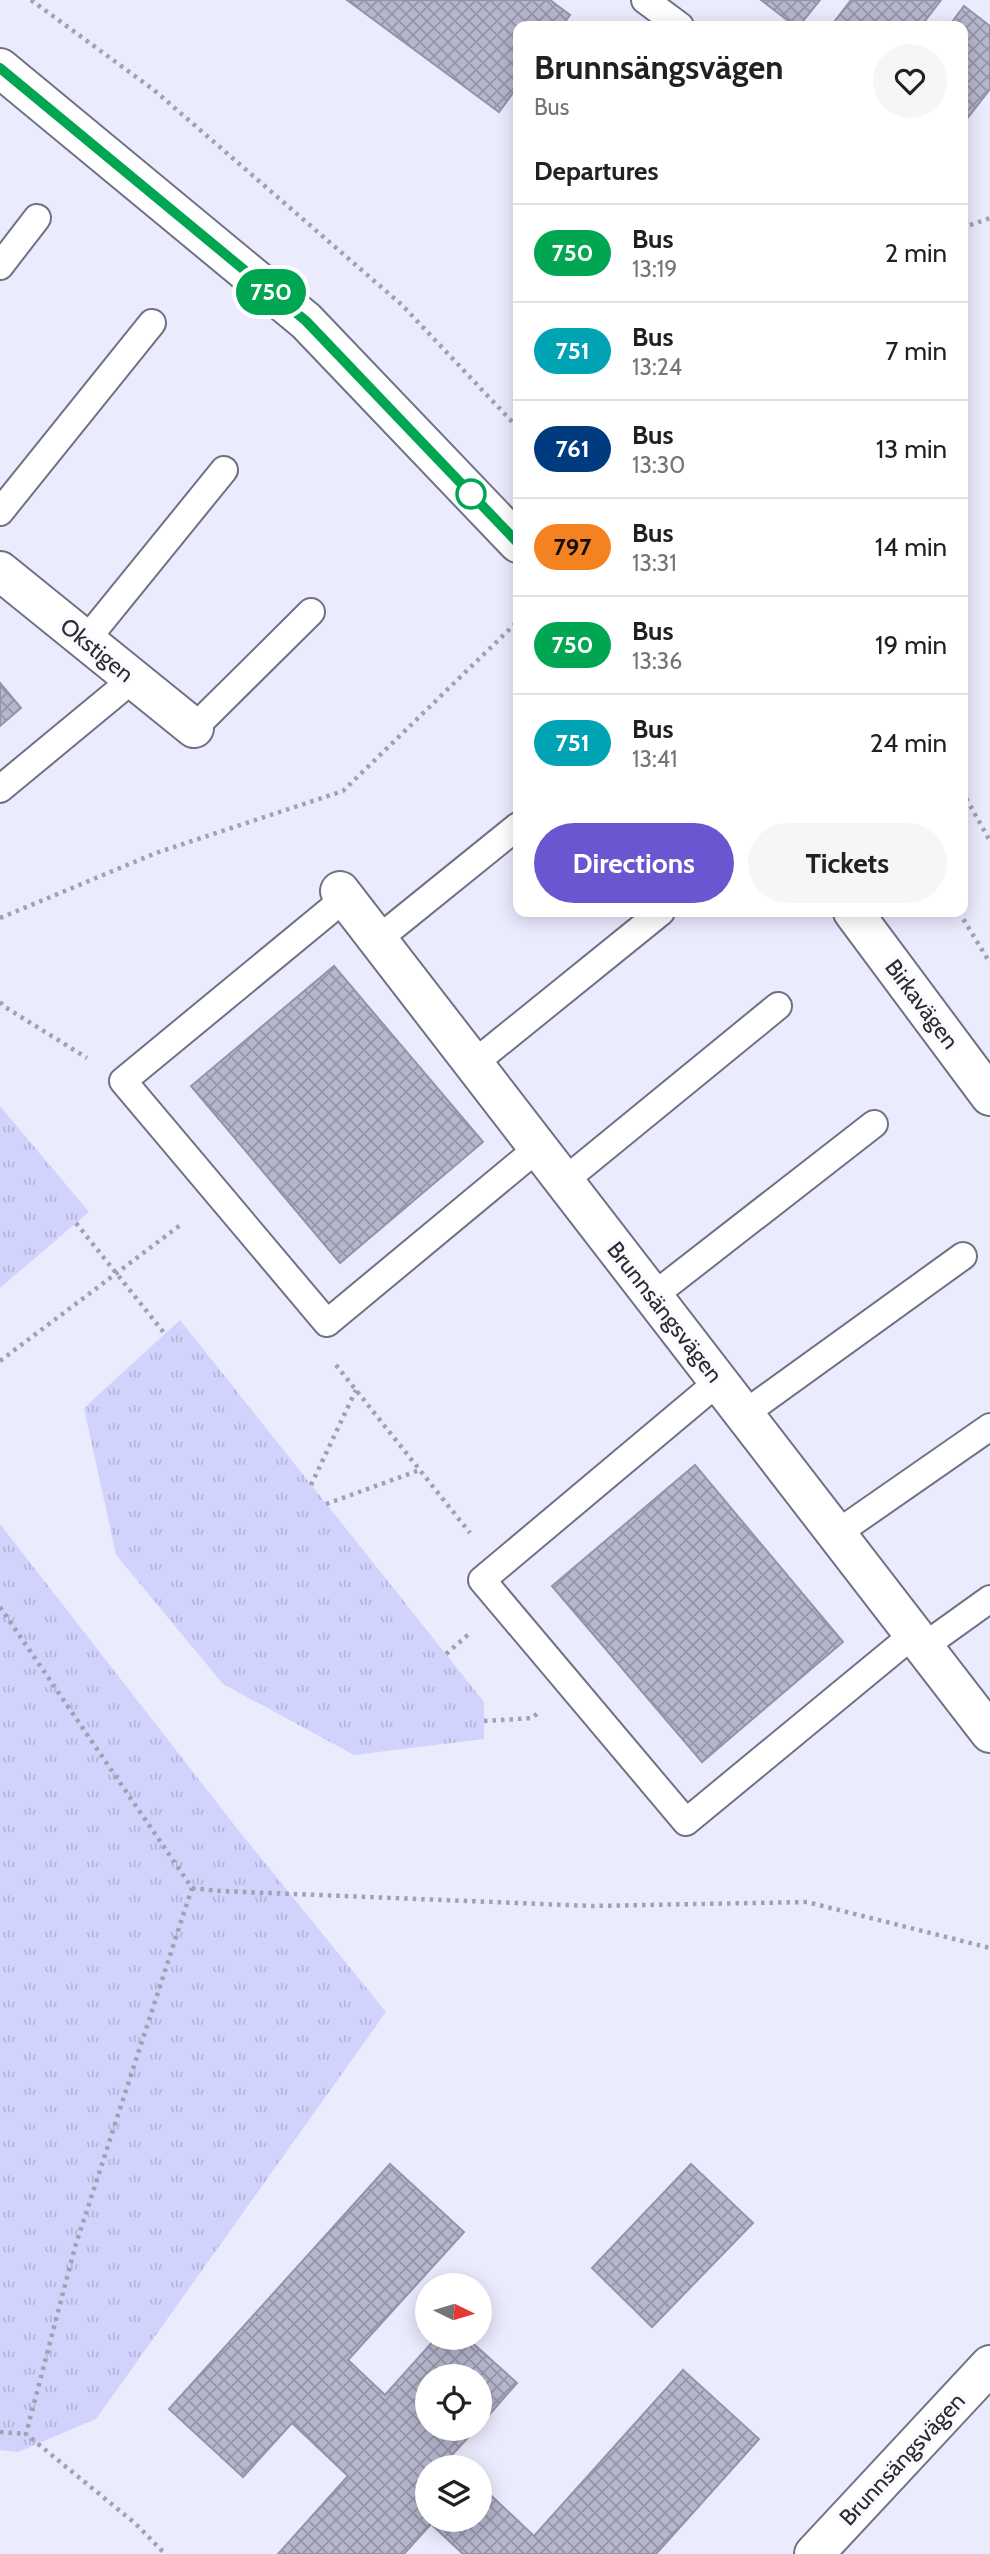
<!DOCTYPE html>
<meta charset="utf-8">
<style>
:root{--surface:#fff;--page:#f6f6f6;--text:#202124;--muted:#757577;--line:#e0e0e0;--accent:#6857d1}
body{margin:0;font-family:Cabin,sans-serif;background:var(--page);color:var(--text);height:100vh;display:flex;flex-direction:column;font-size:26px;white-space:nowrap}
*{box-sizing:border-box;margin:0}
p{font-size:23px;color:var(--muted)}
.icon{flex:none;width:38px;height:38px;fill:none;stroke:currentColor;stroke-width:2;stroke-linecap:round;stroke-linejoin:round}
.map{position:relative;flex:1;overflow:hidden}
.details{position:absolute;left:513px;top:21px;width:455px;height:896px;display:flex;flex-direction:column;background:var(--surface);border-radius:14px;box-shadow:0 4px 18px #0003}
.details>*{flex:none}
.badge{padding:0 14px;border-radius:23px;font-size:24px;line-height:46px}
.needle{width:46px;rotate:95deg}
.fabs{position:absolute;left:415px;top:2273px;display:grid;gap:14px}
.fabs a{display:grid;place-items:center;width:77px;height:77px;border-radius:50%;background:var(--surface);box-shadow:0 4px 18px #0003;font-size:35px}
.map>.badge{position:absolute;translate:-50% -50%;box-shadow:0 0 0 4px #fff}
h2{padding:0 21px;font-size:26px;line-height:63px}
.round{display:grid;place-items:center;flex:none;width:74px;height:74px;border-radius:37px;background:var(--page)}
.summary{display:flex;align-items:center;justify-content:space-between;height:119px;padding:0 21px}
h1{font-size:33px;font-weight:700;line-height:52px}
.action{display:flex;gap:14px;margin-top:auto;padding:14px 21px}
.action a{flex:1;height:80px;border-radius:42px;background:var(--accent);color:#fff;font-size:28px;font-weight:700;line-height:80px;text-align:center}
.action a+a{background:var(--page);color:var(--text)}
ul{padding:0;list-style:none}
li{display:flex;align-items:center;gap:21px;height:98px;padding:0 21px;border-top:2px solid var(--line)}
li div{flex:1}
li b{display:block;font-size:26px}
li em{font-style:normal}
li .badge{min-width:77px;font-weight:700;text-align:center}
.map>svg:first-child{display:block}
</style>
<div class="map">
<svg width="990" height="2554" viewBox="0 0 990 2554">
<defs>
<pattern id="park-tufts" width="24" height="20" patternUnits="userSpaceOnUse" patternTransform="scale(1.75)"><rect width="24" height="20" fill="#d2d3fd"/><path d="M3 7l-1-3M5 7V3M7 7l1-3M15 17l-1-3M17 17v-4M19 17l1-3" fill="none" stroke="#b4b5d9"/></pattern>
<pattern id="building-cross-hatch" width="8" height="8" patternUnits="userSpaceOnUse" patternTransform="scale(1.75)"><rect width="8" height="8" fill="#b6b7cd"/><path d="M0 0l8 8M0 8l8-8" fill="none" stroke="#9495a7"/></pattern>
</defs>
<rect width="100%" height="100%" fill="#ebebfe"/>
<path fill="url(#park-tufts)" d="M0 1106 89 1212 0 1288Z
M180 1320 484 1702V1739L354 1755 223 1684 116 1555 84 1408Z
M0 1524 239 1831 386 2012 96 2419 18 2452 0 2450Z"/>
<path fill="url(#building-cross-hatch)" stroke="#9393a9" stroke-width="2" d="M347 0H550L570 15 562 26H518V86L499 112Z
M761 0H820L799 26H795Z
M851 0H941L921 26H831Z
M964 6 990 26V89L962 125V26H949Z
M0 683 21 708 0 726Z
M334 966 483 1142 340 1263 191 1086Z
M695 1465 843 1642 702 1762 552 1586Z
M390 2164 464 2232 348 2360 385 2395 436 2338H467L517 2383 480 2425V2376H427V2429H476L450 2457 461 2468H427V2520H480V2485L534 2536 683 2370 759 2439 656 2554H463L431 2524 404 2554H278L348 2476 292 2423 243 2477 169 2409Z
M691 2164 753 2223 652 2327 592 2268Z"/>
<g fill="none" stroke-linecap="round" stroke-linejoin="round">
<defs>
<path id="service" d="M645 0 680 26
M0 266 37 218
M0 512 152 323
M86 640 224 470
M194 728 311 612
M0 789 133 679
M345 898 123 1081 327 1323 538 1148
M377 940 518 826
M473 1064 661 912
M564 1181 778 1006
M653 1296 874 1124
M718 1382 482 1580 686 1822 914 1634
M744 1414 963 1256
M836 1534 990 1427
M923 1647 990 1599"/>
<path id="minor" d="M0 571 194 728
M340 891 990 1733"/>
<path id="tertiary" d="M0 68 306 321 518 543
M853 912 990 1096
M814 2554 990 2365"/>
</defs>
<use href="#service" stroke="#717186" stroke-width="30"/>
<use href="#minor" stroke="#717186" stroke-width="42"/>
<use href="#tertiary" stroke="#717186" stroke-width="42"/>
<path stroke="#a1a1b1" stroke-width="4.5" stroke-dasharray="3.5 5" stroke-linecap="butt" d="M31 0 154 90 402 305 518 428
M962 228 990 218
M962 791 990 841
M959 912 990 963
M0 918 156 853 343 791 518 621
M0 1002 5 1007 87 1058
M76 1223 165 1334
M0 1361 183 1223
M336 1365 470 1533
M311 1485 356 1390
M326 1504 420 1470
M0 1607 192 1888 75 2247 26 2434 136 2524 165 2554
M446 1654 470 1633
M484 1721 532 1718 538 1713
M192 1888 219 1891 592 1906 807 1902 990 1948
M0 2432 26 2434"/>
<use href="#service" stroke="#fff" stroke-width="26"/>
<use href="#minor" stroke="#fff" stroke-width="38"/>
<use href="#tertiary" stroke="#fff" stroke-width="38"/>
</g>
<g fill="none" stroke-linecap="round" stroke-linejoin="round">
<defs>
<path id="line" d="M0 68 306 321 518 543"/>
</defs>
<use href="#line" stroke="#fff" stroke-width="16"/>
<use href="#line" stroke="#00a651" stroke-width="10"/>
</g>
<circle fill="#fff" stroke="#00a651" stroke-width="3.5" cx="471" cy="494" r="14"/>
<g text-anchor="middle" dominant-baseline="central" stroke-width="7" stroke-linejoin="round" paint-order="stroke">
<g font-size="23" fill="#2b2b34" stroke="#fafaff">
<text transform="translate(97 650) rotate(39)">Okstigen</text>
<text transform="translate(922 1004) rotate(53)">Birkavägen</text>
<text transform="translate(665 1312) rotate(52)">Brunnsängsvägen</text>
<text transform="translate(902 2459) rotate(-47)">Brunnsängsvägen</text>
</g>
</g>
</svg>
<div class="fabs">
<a><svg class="needle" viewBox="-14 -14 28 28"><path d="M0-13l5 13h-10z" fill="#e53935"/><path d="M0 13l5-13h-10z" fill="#757577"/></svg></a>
<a><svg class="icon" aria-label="locate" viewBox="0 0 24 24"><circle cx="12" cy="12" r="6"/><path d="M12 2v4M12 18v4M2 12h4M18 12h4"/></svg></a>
<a><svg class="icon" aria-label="layers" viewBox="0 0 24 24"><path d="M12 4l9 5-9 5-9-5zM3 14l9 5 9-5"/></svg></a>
</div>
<b class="badge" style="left:271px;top:292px;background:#00a651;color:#fff">750</b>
<section class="details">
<div class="summary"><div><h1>Brunnsängsvägen</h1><p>Bus</p></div><a class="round"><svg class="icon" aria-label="heart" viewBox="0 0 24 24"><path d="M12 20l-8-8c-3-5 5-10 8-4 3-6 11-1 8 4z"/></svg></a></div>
<h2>Departures</h2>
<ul>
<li><span class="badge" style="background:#00a651;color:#fff">750</span><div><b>Bus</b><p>13:19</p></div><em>2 min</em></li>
<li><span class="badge" style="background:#00a3b4;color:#fff">751</span><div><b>Bus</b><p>13:24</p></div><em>7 min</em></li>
<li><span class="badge" style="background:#003b80;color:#fff">761</span><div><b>Bus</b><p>13:30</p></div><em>13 min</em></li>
<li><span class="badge" style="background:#f58220;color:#111">797</span><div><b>Bus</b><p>13:31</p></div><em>14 min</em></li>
<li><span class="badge" style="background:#00a651;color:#fff">750</span><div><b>Bus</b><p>13:36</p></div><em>19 min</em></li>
<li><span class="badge" style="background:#00a3b4;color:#fff">751</span><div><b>Bus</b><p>13:41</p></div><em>24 min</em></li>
</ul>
<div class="action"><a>Directions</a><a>Tickets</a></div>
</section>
</div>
